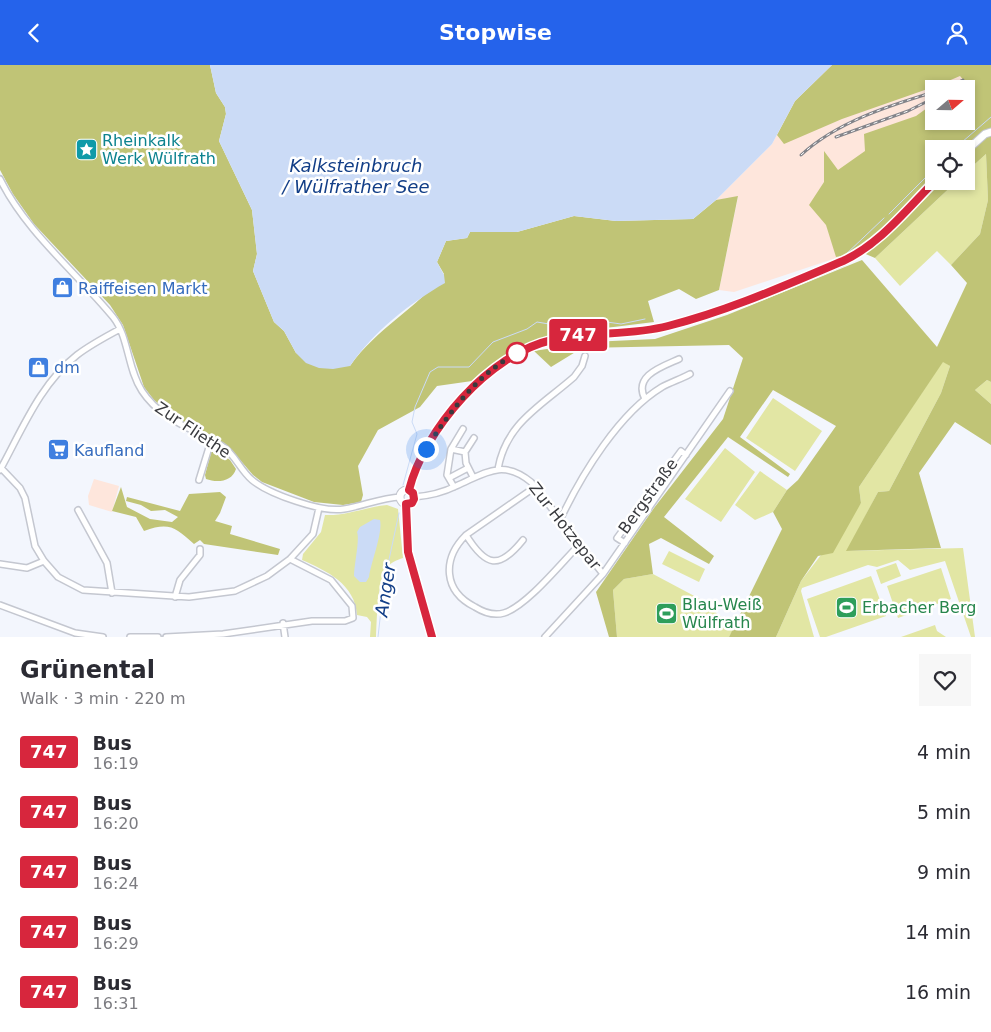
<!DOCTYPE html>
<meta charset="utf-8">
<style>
:root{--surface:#fff;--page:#f7f7f7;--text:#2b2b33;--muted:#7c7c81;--accent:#2563eb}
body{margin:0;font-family:"DejaVu Sans",sans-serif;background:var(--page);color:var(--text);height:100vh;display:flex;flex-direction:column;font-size:19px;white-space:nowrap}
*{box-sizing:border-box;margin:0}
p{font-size:16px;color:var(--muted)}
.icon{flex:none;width:28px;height:28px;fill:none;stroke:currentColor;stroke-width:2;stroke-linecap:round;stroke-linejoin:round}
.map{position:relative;height:572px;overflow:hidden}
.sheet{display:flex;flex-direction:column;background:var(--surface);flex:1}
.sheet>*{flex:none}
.badge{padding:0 10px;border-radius:4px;font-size:18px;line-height:32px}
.needle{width:32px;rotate:70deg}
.controls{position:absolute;left:925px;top:15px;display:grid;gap:10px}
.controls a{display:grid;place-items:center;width:50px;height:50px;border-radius:0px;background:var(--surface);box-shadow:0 2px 8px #0003;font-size:25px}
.you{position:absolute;width:25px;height:25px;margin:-12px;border:4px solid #fff;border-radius:50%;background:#1a73e8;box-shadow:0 0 0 8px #1a73e833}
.map>.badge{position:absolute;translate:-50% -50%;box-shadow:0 0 0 2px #fff}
.round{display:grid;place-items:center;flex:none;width:52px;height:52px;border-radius:0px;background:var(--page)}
.head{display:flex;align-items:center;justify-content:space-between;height:85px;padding:0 20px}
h1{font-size:24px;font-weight:700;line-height:38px}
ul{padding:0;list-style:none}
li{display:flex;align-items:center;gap:15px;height:60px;padding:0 20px}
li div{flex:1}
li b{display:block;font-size:19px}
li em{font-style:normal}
li .badge{min-width:55px;font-weight:700;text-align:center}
header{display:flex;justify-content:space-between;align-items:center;height:65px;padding:0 20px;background:var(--accent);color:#fff;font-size:22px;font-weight:700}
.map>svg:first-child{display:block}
</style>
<header><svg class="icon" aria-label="back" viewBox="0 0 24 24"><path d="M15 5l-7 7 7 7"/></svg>Stopwise<svg class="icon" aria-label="person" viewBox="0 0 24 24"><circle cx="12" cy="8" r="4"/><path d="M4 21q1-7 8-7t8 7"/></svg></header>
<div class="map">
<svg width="991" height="572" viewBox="0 0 991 572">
<rect width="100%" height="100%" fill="#f3f6fd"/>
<path fill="#fee6dc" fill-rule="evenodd" d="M832 0H991V63L934 84 857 186 734 227 719 225 738 132 716 135 772 79 795 36ZM934 24H966V56H934Z
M94 414 119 421 112 447 89 440 88 431Z"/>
<path fill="#e2e6a4" d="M986 89 988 135 980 169 951 200 937 186 900 221 875 193 957 116H966V107Z
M943 296 950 301 941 328 889 426 878 427 847 486 963 483 975 572H971L945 496 910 505 898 495 877 502 868 500 802 523 801 526 814 572H776L801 516 861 438 859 422Z
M987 315 991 317V339L975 325Z
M773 333 822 366 795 406 746 373Z
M725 383 755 407 721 457 685 434Z
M760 406 787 425 773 447 755 455 735 440Z
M387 440 398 444 403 493C397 495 389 498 386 504 377 519 377 554 376 572H370L371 557 367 552 357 550C355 519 327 506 302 495L303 489 321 467 325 450C346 451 366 442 387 440Z
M669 486 705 504 699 517 662 499Z
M896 498 901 511 881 519 876 505Z
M941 503 951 534 898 553 887 521Z
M653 509 700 534 734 563 729 572H617L613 525 624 514Z
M871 511 886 551 826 572H820L807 534Z
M935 560 937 566 946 572H901Z"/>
<path fill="#c0c476" d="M0 0H210L216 28 225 42 226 49 219 76 252 145 257 189 253 206 274 257 284 266 296 288 350 301C376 264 416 244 444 209L437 197 446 176 467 173 470 167H517L574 151 616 156 693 154 716 135 738 131 719 225 696 234 679 224 648 236 654 257 549 270 507 289 472 316 437 321 420 342 378 365 358 401 363 430 361 437 343 440 314 437 262 417 253 410 229 382 175 353 154 335 144 322 123 260 110 240 34 159 13 129 0 105Z
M832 0H991V317L987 315 975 325 991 339V380L955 357 919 408 941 483 846 486 878 427 889 426 941 328 950 301 943 297 859 422 861 438 833 488 818 491 801 516 776 572H729L782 464 773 447 787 425 798 415 836 361 773 325 740 372 790 409 788 412 728 372 664 452 714 491 709 499 661 473 649 479 653 509 624 514 613 525 617 572H609L596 527 654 443 723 354 743 293 729 280 582 283 551 302 534 286 591 277 655 274 727 250 862 195 937 282 967 218 951 200 980 169 988 135 986 89 966 107V84H934V116H957L875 193 861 187 836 192 826 160 809 140 824 117V86L838 105 865 86 864 69 916 51 934 38V56H966V24H955L965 17 960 11 939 20 842 54 784 79 777 70 795 36Z
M215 383 230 395 236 404C232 417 217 418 206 414L205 410 212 384Z
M121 422 127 442 150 454 172 457 178 452 165 445 151 446 141 440 126 436 127 432 180 446 189 429 220 427 226 432 220 448 215 456 232 461 230 469 280 484 278 490 204 479 200 475 194 479C175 462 169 457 144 466L136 452 112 446Z"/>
<path fill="#cbdbf6" d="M210 0H832L795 36 772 79 716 135 693 154 616 156 574 151 517 167H470L467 173 446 176 437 197 444 210 445 218C410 238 373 267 350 301L333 304 319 303 306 298 296 288 284 266 274 257 253 206 257 189 252 145 219 76 226 49 225 42 216 28Z
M374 454 380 455C383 468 371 497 369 512L366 517H360L354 511C354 500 360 474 357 467L360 462Z"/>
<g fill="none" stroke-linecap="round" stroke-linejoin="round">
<path stroke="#cbdbf6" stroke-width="1" d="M954 84 991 52
M889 149 934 104
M843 192 884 153
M403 420 417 369 412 357 415 342 430 307 438 302H469L493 277 527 264 537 257 549 259 557 255 586 254 621 259 645 254
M378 572 384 518 399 448"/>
<defs>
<path id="street" d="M0 114C26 167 76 207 113 252 129 272 127 303 142 326 161 355 193 364 222 381 235 389 240 405 252 415 269 429 322 448 344 444 363 441 381 433 400 432
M645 334C633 311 661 302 679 294
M451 384 463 364
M465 387 474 373
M1 403 20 423 25 433 35 481 44 496 58 512 83 525 189 532 235 526 267 511 290 494 313 469 319 443
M498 404C506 358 541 341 574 312L582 301 585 291
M0 405C22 365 40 319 77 290 90 280 105 272 120 264
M449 413 468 403
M199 415 211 376
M454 422 447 410 451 384 465 387 466 398 473 412
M535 422 466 470C442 494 443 526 475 542 483 547 494 551 504 548 527 541 562 497 580 479
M414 432C427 431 444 427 456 421 484 409 502 393 531 417L603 509
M78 445 107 498 112 528
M561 453C582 409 619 348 662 322 671 317 681 314 690 309
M466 470C486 502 499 505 523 475
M625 478 617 473 681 386 686 390
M0 499 27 503 44 496
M175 532 180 515 200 490V484
M0 540 75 568 103 572
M283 558 285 572
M130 572H158
M166 572 223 569 312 556H345L353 553 352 541 331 515 290 494
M545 572 603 509 730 326"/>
<path id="secondary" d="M966 86 985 69 991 67
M400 432a7 7 0 1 1 14 0a7 7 0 1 1-14 0Z
M409 425C423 365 490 289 552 275 590 266 630 271 668 261 728 245 786 220 843 197 880 178 906 146 935 116
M406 439 408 487 432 572"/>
</defs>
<use href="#street" stroke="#c4c7d0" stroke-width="8"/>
<use href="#secondary" stroke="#c4c7d0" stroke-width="9"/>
<use href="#street" stroke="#fff" stroke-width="5"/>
<use href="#secondary" stroke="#fff" stroke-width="7"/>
<defs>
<path id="rail" d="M943 24 963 15
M836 72 908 46 934 33
M801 90C837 57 888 41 934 27"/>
</defs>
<use href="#rail" stroke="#83848a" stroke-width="3"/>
<use href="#rail" stroke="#fff" stroke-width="1" stroke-dasharray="4" stroke-linecap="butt"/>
</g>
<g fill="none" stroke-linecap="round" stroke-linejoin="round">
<defs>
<path id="line" d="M432 572 408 487 406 439 412 438 414 434 413 428 409 425C424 365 489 289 552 275 590 266 630 271 668 261 728 246 786 220 843 196 880 179 906 145 935 116"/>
</defs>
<use href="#line" stroke="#fff" stroke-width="11"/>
<use href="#line" stroke="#d7263d" stroke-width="8"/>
<path stroke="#393a3e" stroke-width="5" stroke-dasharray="0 9" d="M426 384C449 347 479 308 517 288"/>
</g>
<defs>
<symbol id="sight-square" viewBox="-11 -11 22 22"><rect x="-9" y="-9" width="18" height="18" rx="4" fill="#0f9aa8" stroke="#fff"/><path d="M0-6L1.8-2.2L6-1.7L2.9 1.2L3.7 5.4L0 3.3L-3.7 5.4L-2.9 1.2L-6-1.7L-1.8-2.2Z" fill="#fff"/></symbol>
<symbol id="shop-square" viewBox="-11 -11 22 22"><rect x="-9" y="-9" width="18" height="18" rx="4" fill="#3f7fe0" stroke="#fff"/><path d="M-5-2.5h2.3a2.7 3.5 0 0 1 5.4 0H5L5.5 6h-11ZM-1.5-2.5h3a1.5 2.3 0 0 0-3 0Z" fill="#fff"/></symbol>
<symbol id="supermarket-square" viewBox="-11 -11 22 22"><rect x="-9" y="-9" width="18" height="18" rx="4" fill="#3f7fe0" stroke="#fff"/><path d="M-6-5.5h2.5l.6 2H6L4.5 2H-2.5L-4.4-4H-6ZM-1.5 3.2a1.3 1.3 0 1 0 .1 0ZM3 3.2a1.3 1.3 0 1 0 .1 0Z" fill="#fff"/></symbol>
<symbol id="stadium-square" viewBox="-11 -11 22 22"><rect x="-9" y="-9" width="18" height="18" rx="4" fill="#2e9e5b" stroke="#fff"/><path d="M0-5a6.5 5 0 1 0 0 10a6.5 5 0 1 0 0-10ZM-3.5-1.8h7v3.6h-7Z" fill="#fff"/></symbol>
</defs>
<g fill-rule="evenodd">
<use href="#sight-square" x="74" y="72" width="25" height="25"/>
<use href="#shop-square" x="50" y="210" width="25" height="25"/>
<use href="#shop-square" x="26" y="290" width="25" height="25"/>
<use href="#supermarket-square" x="46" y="372" width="25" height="25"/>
<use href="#stadium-square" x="834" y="530" width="25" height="25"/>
<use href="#stadium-square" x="654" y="536" width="25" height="25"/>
</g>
<circle fill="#fff" stroke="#d7263d" stroke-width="2.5" cx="517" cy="288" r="10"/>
<g text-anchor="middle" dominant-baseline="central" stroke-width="5" stroke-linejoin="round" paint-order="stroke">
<g font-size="16" fill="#0d838f" stroke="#fff" text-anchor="start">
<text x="102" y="75">Rheinkalk<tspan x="102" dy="18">Werk Wülfrath</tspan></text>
</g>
<g font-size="16" fill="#366cbe" stroke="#fff" text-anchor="start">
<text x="78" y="223">Raiffeisen Markt</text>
<text x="54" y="302">dm</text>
<text x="74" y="385">Kaufland</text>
</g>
<g font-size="16" fill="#393a3e" stroke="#fff">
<text transform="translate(193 365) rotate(34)">Zur Fliethe</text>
<text transform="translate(648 431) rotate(-54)">Bergstraße</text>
<text transform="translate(565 461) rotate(52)">Zur Hotzepar</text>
</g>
<g font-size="16" fill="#27864d" stroke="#fff" text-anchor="start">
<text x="682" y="539">Blau-Weiß<tspan x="682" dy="18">Wülfrath</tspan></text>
<text x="862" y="542">Erbacher Berg</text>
</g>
<g font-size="18" font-style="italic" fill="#123e87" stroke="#fff">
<text x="356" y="100">Kalksteinbruch<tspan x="356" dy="21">/ Wülfrather See</tspan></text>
<text transform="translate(385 525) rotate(-81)">Anger</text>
</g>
</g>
</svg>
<div class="controls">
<a><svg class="needle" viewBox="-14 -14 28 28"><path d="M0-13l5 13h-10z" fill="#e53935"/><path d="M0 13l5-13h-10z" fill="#7c7c81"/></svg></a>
<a><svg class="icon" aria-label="locate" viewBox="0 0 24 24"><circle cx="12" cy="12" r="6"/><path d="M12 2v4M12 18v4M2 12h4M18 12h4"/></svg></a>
</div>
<div class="you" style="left:426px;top:384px"></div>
<b class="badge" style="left:578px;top:270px;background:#d7263d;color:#fff">747</b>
</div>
<section class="sheet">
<div class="head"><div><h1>Grünental</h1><p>Walk · 3 min · 220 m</p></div><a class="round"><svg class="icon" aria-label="heart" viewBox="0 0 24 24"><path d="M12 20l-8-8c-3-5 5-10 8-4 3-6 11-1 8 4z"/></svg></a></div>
<ul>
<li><span class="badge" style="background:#d7263d;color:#fff">747</span><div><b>Bus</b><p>16:19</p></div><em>4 min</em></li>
<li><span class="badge" style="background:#d7263d;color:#fff">747</span><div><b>Bus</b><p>16:20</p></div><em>5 min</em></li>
<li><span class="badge" style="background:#d7263d;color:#fff">747</span><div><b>Bus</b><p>16:24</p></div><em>9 min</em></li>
<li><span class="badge" style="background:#d7263d;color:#fff">747</span><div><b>Bus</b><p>16:29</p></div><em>14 min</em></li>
<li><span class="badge" style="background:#d7263d;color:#fff">747</span><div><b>Bus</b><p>16:31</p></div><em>16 min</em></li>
</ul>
</section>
